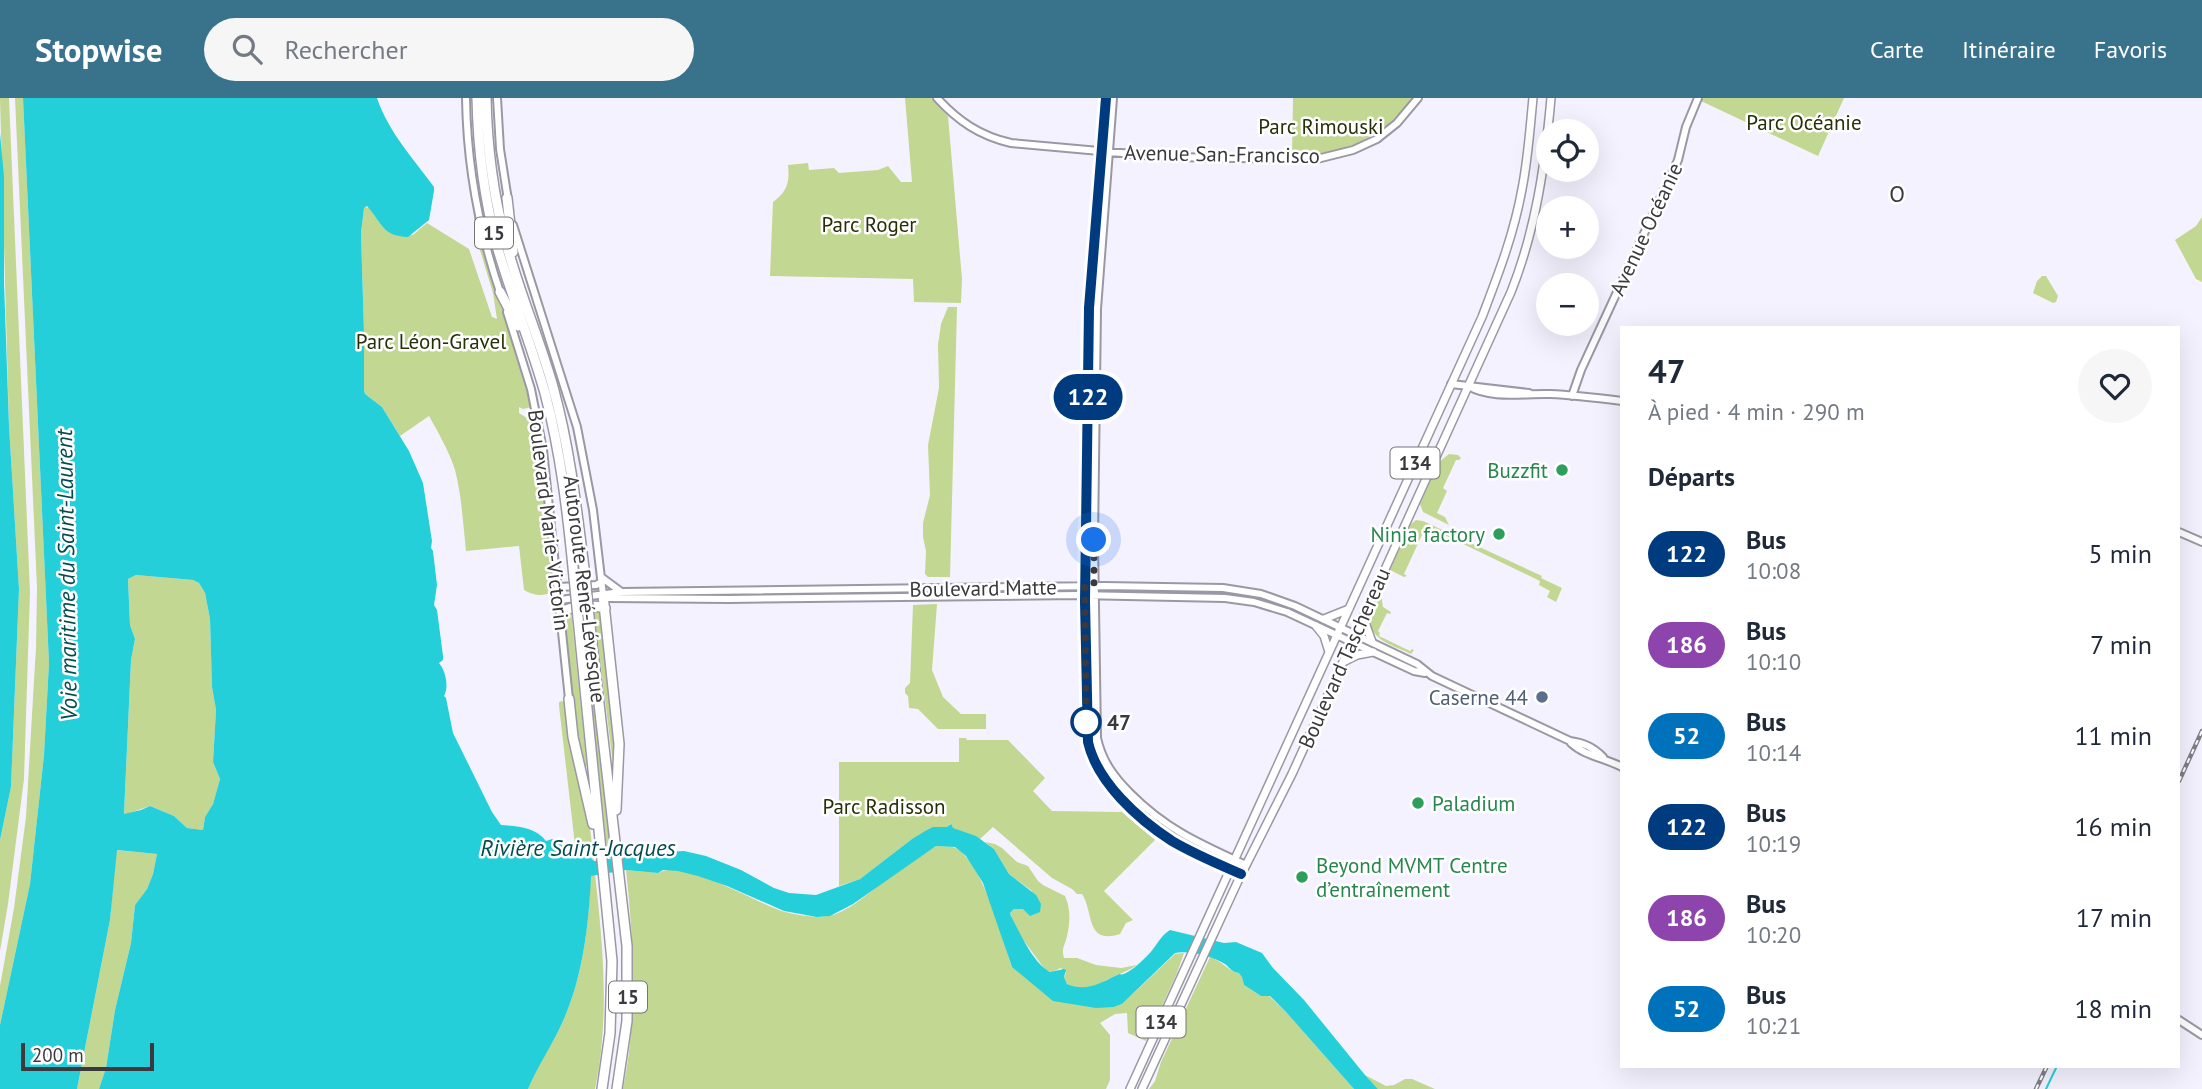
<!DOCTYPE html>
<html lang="fr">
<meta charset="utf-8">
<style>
:root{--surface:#fff;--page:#f6f6f7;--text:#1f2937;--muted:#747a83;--accent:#38728b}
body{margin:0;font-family:"PT Sans",sans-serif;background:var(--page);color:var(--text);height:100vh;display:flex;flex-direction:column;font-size:26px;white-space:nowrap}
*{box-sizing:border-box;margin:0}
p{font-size:23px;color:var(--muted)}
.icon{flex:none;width:38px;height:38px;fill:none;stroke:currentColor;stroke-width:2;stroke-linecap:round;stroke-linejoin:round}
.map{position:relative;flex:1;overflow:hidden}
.side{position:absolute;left:1620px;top:228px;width:560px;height:742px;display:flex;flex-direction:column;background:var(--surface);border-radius:0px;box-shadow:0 7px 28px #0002}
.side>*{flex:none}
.badge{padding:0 14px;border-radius:23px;font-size:24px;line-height:46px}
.controls{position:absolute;left:1536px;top:21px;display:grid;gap:14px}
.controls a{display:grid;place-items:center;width:63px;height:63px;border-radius:50%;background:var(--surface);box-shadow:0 7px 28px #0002;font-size:35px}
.scale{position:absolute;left:21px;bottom:18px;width:133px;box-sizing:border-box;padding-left:7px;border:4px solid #3a393e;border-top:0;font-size:19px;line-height:24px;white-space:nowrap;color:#3a393e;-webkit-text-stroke:5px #fff;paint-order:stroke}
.you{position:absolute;width:35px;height:35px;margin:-18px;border:5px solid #fff;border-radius:50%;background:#1a73e8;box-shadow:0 0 0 10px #1a73e833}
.map>.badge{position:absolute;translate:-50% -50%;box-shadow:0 0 0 4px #fff}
h2{padding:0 28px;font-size:26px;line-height:63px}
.round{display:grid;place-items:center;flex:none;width:74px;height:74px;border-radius:37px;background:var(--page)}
.headline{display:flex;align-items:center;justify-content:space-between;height:119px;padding:0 28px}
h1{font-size:33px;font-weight:700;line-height:52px}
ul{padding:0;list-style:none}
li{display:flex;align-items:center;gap:21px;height:91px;padding:0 28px}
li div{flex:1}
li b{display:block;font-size:26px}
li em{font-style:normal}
li .badge{min-width:77px;font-weight:700;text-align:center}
header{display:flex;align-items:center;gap:42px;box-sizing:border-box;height:98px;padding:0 35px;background:var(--accent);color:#fff}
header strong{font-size:33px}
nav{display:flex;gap:38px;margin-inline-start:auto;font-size:24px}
.search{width:490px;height:63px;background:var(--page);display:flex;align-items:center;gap:18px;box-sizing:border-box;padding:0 24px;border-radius:38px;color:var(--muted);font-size:26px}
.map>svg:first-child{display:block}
</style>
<header>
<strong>Stopwise</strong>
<div class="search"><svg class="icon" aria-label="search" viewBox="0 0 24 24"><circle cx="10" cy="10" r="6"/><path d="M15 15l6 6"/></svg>Rechercher</div>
<nav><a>Carte</a><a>Itinéraire</a><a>Favoris</a></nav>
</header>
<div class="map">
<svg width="2202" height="991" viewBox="0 0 2202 991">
<rect width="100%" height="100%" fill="#f5f2ff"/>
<path fill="#c2d791" d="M0 0H9L30 494 24 681 8 806 0 853V742L11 689 19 491 9 328Z
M15 0H23L49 565 44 657 30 786 0 927V888L14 810 26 719 36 549 37 490Z
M905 0H931L948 18 962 181 961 205 914 204 913 181 770 178 773 104C787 94 790 84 788 67L808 65 809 72 834 70 839 75 878 72 888 68 901 84H912Z
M1293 0H1411L1412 1C1382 40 1341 58 1292 57Z
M1702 0H1844L1818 58 1701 3Z
M471 90C483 165 515 235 532 309L523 311 519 309V315L533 324 544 380 555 493C544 498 536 499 524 492L519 448 466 453C463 426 462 399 455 372 449 353 439 336 429 318L400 338 382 309 365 296 364 292V234L361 135 364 109 369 110C386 133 382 135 413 137L427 125 469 151 492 219 497 221 493 195 476 139Z
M2202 119V184L2196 181 2175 142 2196 128Z
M2042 178H2046L2058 198 2056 204 2053 205 2033 195 2037 183Z
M948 209H957L950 479H928L925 476 926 453 923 439V425L930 397 928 347 939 290 938 247 941 226Z
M1449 356 1458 357 1461 360 1459 362H1456L1443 390 1447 393 1437 415 1445 419 1449 427 1423 414 1420 406 1439 364Z
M1416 422 1423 423 1542 478 1541 480 1562 490 1556 504 1547 499 1550 493 1539 487 1540 483 1426 428 1404 476 1407 478 1404 479 1390 472 1411 426Z
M136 477 193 482 199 485 205 495 210 521 212 589 216 612 213 664 220 681 213 706 205 719 203 732 187 730 174 718 150 708 124 717 131 562 135 541 130 527 128 481Z
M1381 496 1383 509 1391 514 1390 516 1387 515 1378 533 1380 535 1379 538 1410 553 1412 551 1414 552 1411 556C1397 549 1369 542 1370 522 1370 514 1378 503 1381 496Z
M937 506 932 572 943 599 961 616H986V631H938L918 611 909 610 908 598 905 595V590L910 585 913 507Z
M571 513 587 668 584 669 575 631 564 522 565 516Z
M594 513H602L616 631 614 674Z
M588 575 591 576 612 760H608Z
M562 603 567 606 588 714 594 763 577 747H575L559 608V604Z
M959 640H966L967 642H1008L1045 680 1033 693 1052 713 1122 714 1155 742 1104 793 1133 822 1126 825 1120 836C1085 847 1094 814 1082 796H1077L1072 791 1052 780 993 729 980 741 952 730 950 726 948 729 912 741 860 781 839 788V664H959Z
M985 744 995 746 1002 750 1017 764 1028 768 1038 783 1043 787 1065 798C1071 811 1070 825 1067 838 1065 848 1061 850 1064 860H1077L1096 867 1121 870 1137 867C1130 872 1124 874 1117 877 1099 885 1088 896 1067 886L1064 879 1066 875 1061 870 1052 874 1046 873 1019 836 1010 815 1014 811H1023L1032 793 1009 776 994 751Z
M936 748C942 749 952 747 957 751 983 766 1002 840 1012 869L1114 909 1122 906 1175 856 1184 855 1177 875 1146 943 1128 935 1127 915 1115 916 1100 925 1110 937V982L1106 991H623C638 917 634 846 626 772L658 775C684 760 757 806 785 814 797 817 815 820 828 818 847 815 867 796 882 785 900 772 918 760 936 748Z
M116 752 157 756 153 776 147 791 135 807 131 845 115 912 106 970 99 991H77L110 822Z
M595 776C603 848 610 919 595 991H528C537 967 553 946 563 923 582 881 590 824 590 778Z
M1210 859C1221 862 1229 874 1239 875L1242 878 1244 887 1261 898H1269L1286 914 1354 991H1149L1155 983 1161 964Z
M1365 977 1386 988 1394 987 1405 981H1412L1435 991H1378Z"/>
<path fill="#24cfda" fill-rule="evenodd" d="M23 0H377C389 35 413 60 434 89V93L429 122 408 139C382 138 382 125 367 108L364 110 361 135 364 234V292L365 296 382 309 409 353 423 385 432 443 431 450 433 453 437 487 434 507 437 512 443 558V562L439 565C446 573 449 589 444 598L446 600 453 635 492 714 501 727C517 728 536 729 546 743L552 741 569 751 577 747 594 763 630 758 635 750 664 754 684 753 706 758 741 772 774 790 789 795 816 797 860 781 912 741 927 732 933 729H947L951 726 953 730 976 738 994 751 1009 776 1036 797 1041 806 1040 814 1030 818 1023 811H1014L1010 815 1011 818C1020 835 1033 865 1050 874L1064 871 1066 872 1064 879 1067 886C1085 894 1099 886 1115 878 1125 873 1116 879 1126 875 1134 871 1142 863 1148 857 1156 849 1160 838 1170 832L1224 845 1236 844 1262 855 1273 870 1304 902 1365 977 1378 991H1354L1286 914 1270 898H1261L1244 887 1242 879 1239 875C1232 874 1231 871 1225 866 1213 858 1188 852 1175 855L1122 906 1114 909 1096 910 1053 903 1012 869 983 785 966 758 955 749 936 748 853 806 830 818 817 819 784 813 727 788 698 778 678 773 663 772 658 775 626 772 591 778C589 825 583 879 563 923 553 946 538 967 528 991H99L106 970 115 912 131 845 135 807 147 791 153 776 157 756 117 752 110 822 77 991H0V927L30 786 44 657 49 565ZM136 477 193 482 199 485 205 495 210 521 212 589 216 612 213 664 220 681 213 706 205 719 203 732 187 730 174 718 150 708 141 712 124 716 131 562 135 541 130 527 128 481Z
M0 35 4 79V184L9 328 19 491 11 689 0 742Z"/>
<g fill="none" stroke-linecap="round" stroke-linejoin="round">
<path stroke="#24cfda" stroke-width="2" d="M2046 991 2057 968"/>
<defs>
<path id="secondary" d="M466 0C467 68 479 133 501 197
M497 0 500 51 508 102
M937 0C958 23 980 38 1011 45L1166 59 1317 61 1353 52 1377 41 1397 25 1418 0
M1106 0 1089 207 1085 503 1088 644C1094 669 1107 686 1125 704 1164 741 1193 755 1241 776
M1113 0 1097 211 1094 442 1097 640C1102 663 1114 679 1130 695 1167 732 1200 746 1246 767
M513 127 577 329 593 412 603 497
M507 214 531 291 543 352 569 601
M1451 286 1529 295
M1468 288C1493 302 1523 295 1550 296 1574 297 1598 300 1622 303
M1572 298 1581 272 1678 62 1686 29 1698 0
M2179 434 2202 444
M601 479 620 493
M559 489 596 487 602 484
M603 497 608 500 729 501 1078 497 1225 500 1254 504 1287 514 1414 573 1425 575
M560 502 621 494 1104 488 1223 490 1261 496 1295 508 1417 566 1432 578 1570 643C1584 645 1593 649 1603 659
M1571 645C1585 658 1605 660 1622 669
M2179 922 2202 937"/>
<path id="primary" d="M1363 519 1372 544
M1324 521 1349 511
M1316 528 1324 538 1329 554
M1343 564 1357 557 1373 554
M1130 991 1482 219C1498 177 1514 136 1522 91 1528 61 1530 30 1533 0
M1142 991 1238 783 1292 676 1511 194C1536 131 1545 67 1551 0"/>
<path id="highway" d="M477 0C478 50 484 100 497 148 511 197 531 245 545 295 561 355 568 417 574 479
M486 0C487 52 494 103 508 152 521 199 540 243 553 289 570 351 577 415 585 478
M507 100 513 154
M500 194 518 228
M603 497 619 646 616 712
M561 514C573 508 592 506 605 510
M589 519 627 848V923L617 991
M578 520 612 863 610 935 602 991
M569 601 573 639 593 726"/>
</defs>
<use href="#secondary" stroke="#9a98a4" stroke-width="10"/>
<use href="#primary" stroke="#9a98a4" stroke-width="10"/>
<use href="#highway" stroke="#9a98a4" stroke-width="12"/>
<use href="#secondary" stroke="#fff" stroke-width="6"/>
<use href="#primary" stroke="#fff" stroke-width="7"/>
<use href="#highway" stroke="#fff" stroke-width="9"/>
<defs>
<path id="rail" d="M2179 683 2202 633
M2036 991 2047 968"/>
</defs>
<use href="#rail" stroke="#7f7d85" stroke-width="4.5"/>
<use href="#rail" stroke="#fff" stroke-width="2" stroke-dasharray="5" stroke-linecap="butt"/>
<defs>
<path id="highway-bridge" d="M585 478 589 519
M574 479 578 520"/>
</defs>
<use href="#highway-bridge" stroke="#9a98a4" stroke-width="12" stroke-linecap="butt"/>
<use href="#highway-bridge" stroke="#fff" stroke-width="9"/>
</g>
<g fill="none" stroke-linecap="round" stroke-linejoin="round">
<defs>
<path id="line" d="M1106 0 1089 210 1085 503 1088 644C1097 684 1138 721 1172 743 1194 756 1218 766 1241 776"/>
</defs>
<use href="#line" stroke="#fff" stroke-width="16"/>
<use href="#line" stroke="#003b80" stroke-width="10"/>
<path stroke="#3a393e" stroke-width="7" stroke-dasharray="0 12.6" d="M1086 624V626L1085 489 1094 488V442"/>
</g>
<g fill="#2e9e5b" stroke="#fff" stroke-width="2.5">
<circle cx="1562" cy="372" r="7"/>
<circle cx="1499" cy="436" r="7"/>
<circle cx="1418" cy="705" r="7"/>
<circle cx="1302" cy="779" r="7"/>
</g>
<circle fill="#5c6f8a" stroke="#fff" stroke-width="2.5" cx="1542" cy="599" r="7"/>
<circle fill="#fff" stroke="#003b80" stroke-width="3.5" cx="1086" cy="624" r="14"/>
<g text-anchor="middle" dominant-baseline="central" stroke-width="5" stroke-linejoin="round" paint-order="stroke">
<g fill="#fff" stroke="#757478" stroke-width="2">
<rect x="475" y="119.5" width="38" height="31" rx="5"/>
<rect x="1390.5" y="349.5" width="49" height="31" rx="5"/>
<rect x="609" y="883.5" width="38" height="31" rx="5"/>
<rect x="1136.5" y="908.5" width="49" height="31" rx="5"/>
</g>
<g font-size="19" font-weight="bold" fill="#3a393e">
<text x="494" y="135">15</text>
<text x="1415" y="365">134</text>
<text x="628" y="899">15</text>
<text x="1161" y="924">134</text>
</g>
<g font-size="21" fill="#273107" stroke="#fff">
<text x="1804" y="24">Parc Océanie</text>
<text x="1321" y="28">Parc Rimouski</text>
<text x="869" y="126">Parc Roger</text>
<text x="431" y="243">Parc Léon-Gravel</text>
<text x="884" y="708">Parc Radisson</text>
</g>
<g font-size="21" fill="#3a393e" stroke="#fff">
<text transform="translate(1222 56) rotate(1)">Avenue San-Francisco</text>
<text transform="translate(1646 131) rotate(-65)">Avenue Océanie</text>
<text transform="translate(549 422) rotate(83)">Boulevard Marie-Victorin</text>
<text transform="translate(983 490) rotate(-1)">Boulevard Matte</text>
<text transform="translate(585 491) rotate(83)">Autoroute René-Lévesque</text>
<text transform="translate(1344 560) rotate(-66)">Boulevard Taschereau</text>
</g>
<g font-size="21" fill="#27864d" stroke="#fff" text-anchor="end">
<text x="1548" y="372">Buzzfit</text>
<text x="1485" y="436">Ninja factory</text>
<text x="1432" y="705" text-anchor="start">Paladium</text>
<text x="1316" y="767" text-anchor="start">Beyond MVMT Centre<tspan x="1316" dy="24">d’entraînement</tspan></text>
</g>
<g font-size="21" fill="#4e5e75" stroke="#fff" text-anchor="end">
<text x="1528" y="599">Caserne 44</text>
</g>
<g font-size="21" font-weight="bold" fill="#3a393e" stroke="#fff" text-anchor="start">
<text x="1107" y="624">47</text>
</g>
<g font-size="23" letter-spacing="2" fill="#3a393e" stroke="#fff">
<text x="1898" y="95">O</text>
</g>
<g font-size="23" font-style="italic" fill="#044c50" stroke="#fff">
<text transform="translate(66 477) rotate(-91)">Voie maritime du Saint-Laurent</text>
<text x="578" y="749">Rivière Saint-Jacques</text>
</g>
</g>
</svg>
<div class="controls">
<a><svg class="icon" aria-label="locate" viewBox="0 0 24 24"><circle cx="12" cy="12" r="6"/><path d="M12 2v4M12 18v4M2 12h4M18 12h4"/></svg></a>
<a>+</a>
<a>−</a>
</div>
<div class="scale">200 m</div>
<div class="you" style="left:1094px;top:442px"></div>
<b class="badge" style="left:1088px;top:299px;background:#003b80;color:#fff">122</b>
<section class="side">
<div class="headline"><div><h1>47</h1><p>À pied · 4 min · 290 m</p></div><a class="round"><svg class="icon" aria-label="heart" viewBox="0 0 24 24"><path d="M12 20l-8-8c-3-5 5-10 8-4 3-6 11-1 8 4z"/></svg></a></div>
<h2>Départs</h2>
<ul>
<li><span class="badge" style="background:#003b80;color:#fff">122</span><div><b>Bus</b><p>10:08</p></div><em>5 min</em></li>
<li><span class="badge" style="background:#8e44ad;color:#fff">186</span><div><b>Bus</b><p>10:10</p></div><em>7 min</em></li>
<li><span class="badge" style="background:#0072bc;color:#fff">52</span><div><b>Bus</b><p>10:14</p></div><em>11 min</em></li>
<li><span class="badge" style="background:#003b80;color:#fff">122</span><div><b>Bus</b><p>10:19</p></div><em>16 min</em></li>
<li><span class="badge" style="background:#8e44ad;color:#fff">186</span><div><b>Bus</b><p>10:20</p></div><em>17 min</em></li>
<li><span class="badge" style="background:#0072bc;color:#fff">52</span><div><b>Bus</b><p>10:21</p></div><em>18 min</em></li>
</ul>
</section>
</div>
